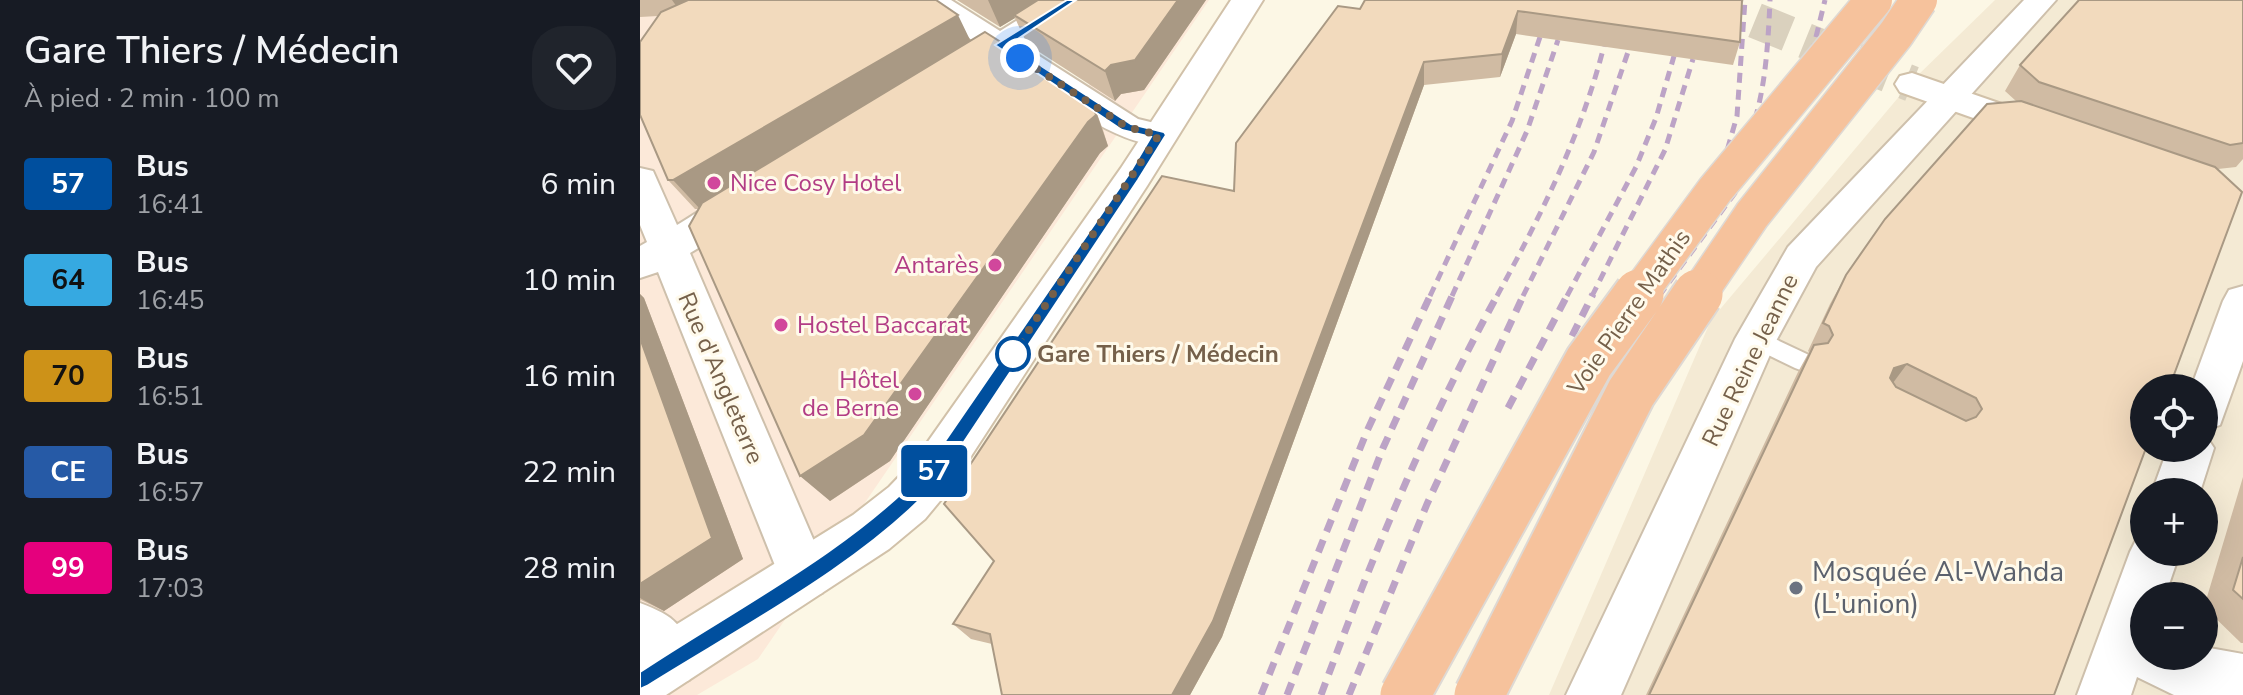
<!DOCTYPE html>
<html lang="fr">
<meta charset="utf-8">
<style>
:root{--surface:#171b24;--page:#20242c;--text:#f1f3f6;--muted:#9ea1a6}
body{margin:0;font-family:"Nunito Sans",sans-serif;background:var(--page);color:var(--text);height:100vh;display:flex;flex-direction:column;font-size:30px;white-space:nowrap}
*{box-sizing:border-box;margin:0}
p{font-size:26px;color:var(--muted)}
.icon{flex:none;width:44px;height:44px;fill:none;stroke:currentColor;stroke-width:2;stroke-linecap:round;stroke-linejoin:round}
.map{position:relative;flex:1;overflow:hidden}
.details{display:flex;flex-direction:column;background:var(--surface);width:640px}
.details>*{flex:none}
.badge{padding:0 16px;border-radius:6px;font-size:28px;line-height:52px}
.controls{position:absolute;left:1490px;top:374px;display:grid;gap:16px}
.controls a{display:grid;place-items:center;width:88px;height:88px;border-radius:50%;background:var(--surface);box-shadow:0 8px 32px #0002;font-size:40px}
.you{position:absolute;width:40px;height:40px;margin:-20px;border:6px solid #fff;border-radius:50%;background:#1a73e8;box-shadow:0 0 0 12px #1a73e833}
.map>.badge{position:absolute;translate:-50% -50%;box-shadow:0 0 0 4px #fff}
.round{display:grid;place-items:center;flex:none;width:84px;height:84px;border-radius:32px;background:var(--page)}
.overview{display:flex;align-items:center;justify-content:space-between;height:136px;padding:0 24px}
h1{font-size:38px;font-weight:600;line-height:60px}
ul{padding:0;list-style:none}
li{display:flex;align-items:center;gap:24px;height:96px;padding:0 24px}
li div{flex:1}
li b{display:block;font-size:30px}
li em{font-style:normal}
li .badge{min-width:88px;font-weight:700;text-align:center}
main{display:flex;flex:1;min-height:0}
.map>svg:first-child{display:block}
</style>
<main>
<section class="details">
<div class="overview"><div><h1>Gare Thiers / Médecin</h1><p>À pied · 2 min · 100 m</p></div><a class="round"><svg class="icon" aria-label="heart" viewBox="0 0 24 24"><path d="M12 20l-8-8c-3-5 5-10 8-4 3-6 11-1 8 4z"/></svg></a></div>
<ul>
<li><span class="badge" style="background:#004f9e;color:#fff">57</span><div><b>Bus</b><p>16:41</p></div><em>6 min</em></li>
<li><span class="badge" style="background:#36a9e1;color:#111">64</span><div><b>Bus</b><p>16:45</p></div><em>10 min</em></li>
<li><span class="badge" style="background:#cd9218;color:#111">70</span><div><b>Bus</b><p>16:51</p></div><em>16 min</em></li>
<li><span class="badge" style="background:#265aa6;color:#fff">CE</span><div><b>Bus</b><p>16:57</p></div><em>22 min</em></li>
<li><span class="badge" style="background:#e5007d;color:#fff">99</span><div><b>Bus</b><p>17:03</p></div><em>28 min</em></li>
</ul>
</section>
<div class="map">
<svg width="1603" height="695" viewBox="0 0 1603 695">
<rect width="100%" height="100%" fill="#fcf7e5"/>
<path fill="#f4ead4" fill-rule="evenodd" d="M1355 0H1603V695H909L1071 320 1273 80ZM1504 388H1564V448H1504ZM1504 492H1564V552H1504ZM1504 596H1564V656H1504Z"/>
<path fill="#fce9d9" d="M0 0H28L196 396 518 0H569L118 659 57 695H0Z"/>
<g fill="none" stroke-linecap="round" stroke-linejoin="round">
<path stroke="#dad1be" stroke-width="36" stroke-dasharray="36 18" stroke-linecap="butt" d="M1065 0 1272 84"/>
<defs>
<path id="lane" d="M1116 330 1171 356 1174 362 1171 368 1163 371 1155 368 1108 345 1105 339 1108 333Z"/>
<path id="street" d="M276 0H311L360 31 410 0H446L441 6 382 45 498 119 531 127 536 135 531 143C485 156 399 85 360 59 342 70 327 86 305 80L300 73 305 66 339 45 281 6Z
M1384 0H1416L1176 267 1136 341 981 695H926L1095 339 1148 247Z
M0 168 13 171 37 225C61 211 89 187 116 195L121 204 116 213 50 253 189 576 182 593 164 600 146 593 18 272 0 278V246L7 242 0 225Z
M1603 286V361L1580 425 1564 431V388H1551L1583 301 1589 290Z
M1564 433 1574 448 1560 492H1512L1528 448H1564Z
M1504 533V552H1540L1525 596H1504V656H1564V647L1603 654V695H1534L1497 677 1491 695H1437L1490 552 1498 536Z
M0 603C37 617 41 624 57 661L49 680 30 688 11 680 0 661Z"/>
<path id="secondary" d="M591 0H623L507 186 309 490 285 519 249 549 26 695H0V647L213 515 249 487 275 460 481 168Z
M1272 73 1411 121 1416 129 1411 137 1398 141 1260 92 1255 84 1260 76Z"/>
</defs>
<use href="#lane" stroke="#cec0ac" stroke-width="4"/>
<use href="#street" stroke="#cec0ac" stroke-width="4"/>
<use href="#secondary" stroke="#d1c1a9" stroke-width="4"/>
<use href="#lane" fill="#fff" fill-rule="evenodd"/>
<use href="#street" fill="#fff" fill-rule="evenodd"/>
<use href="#secondary" fill="#fff" fill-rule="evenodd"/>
<path stroke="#bca3c6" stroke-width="5" stroke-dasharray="10 7" stroke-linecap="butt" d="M1078 182 1097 116 1105 0
M1060 224C1118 144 1126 97 1130 0
M790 296 872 121 900 37
M812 296 887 131 918 40
M857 296C901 215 941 136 964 46
M883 296 954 152 989 49
M927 296 996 167 1016 118 1034 56
M952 296 1025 150 1053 59
M1019 296 1148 121 1167 74 1185 0"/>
<path stroke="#bca3c6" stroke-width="7" stroke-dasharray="13 9" stroke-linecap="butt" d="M932 336 953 294
M976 354 1020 294
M868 408 928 294
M621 695 727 431 791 294
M647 695 743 448 813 294
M681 695C732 557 787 423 858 294
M709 695 787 504 884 294"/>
<defs>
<path id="highway-bridge-far1" d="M997 296 1075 190 1234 0
M1057 296 1112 215 1256 34 1279 0"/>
<path id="highway-bridge" d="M765 695 949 362 999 294
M839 695 991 393 1058 294"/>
</defs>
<use href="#highway-bridge-far1" stroke="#ded9d4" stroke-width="39" stroke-linecap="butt"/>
<use href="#highway-bridge" stroke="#ded9d4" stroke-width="53" stroke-linecap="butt"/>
<use href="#highway-bridge-far1" stroke="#f6c29c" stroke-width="36"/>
<use href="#highway-bridge" stroke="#f6c29c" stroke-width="49"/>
</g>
<path fill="#d0bba3" d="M0 0H296L331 40 452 100 463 130 468 146 460 153 250 461 190 501 58 209H55L28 180 18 16 0 17Z
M317 0H566L504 90 481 94 475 101 387 44 375 18 360 27Z
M1102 0 1100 42 1093 65 876 34 860 77 784 85 582 637 550 695H362L352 644 331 639 313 624 594 191 720 9Z
M1603 0V159L1596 167 1578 169 1414 695H1006L1158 372 1169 352 1168 351 1190 304 1206 275 1376 101 1365 91 1380 65Z
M0 294 4 298 103 559 24 611 1 600 0 601Z
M1603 477V643H1601L1564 607Z"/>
<path fill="#a99984" d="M32 0H72L42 14Z
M348 0H404L374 15 375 18 360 27Z
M538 0H566L504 90 481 94 475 101 465 71Z
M878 11 876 34 860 77 862 54Z
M318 15 332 44 60 209 33 180Z
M784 62V85L582 637 550 695H532Z
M452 100 468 146 460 153 250 461 190 501 160 476Z
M0 294 4 298 103 559 24 611 0 598Z
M1267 364 1247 391 1235 396 1254 368Z"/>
<path fill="#f2dabd" stroke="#a99984" stroke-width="2" fill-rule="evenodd" d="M48 0H296L318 15 33 180H28L0 115V42L21 12Z
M398 0H538L495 60 471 65 465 71 374 15Z
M725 0H1102L1100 42 878 11 862 54 784 62 573 621 532 695H362L350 634 313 624 354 561 304 504 522 176 594 191 596 143 698 6 720 9Z
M1439 0H1603V143L1590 145 1399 82 1380 65Z
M345 32 452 100 456 115 448 122 224 435 160 476 49 226 62 203Z
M1381 101 1575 167 1602 192 1529 388H1504V448H1506L1414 695H1009L1174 345 1188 343 1193 335 1189 326 1183 323 1206 275 1245 219 1347 104ZM1267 364 1336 398 1342 409 1336 417 1326 421 1256 387 1250 378 1254 368Z
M0 338 72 538 0 584Z
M1603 557V599L1593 590Z"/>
<path fill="#004f9e" stroke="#fff" stroke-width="2" d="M427 0H436L369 45 491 124 524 132 526 135 498 180 298 481C224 563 101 627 7 686L0 689V672C88 613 210 551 285 470L489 174 511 137 482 130 355 45Z"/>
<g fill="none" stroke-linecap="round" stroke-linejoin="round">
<path stroke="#75604a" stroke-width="8" stroke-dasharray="0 14.4" d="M373 354 519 135 487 127 380 58"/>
</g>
<g fill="#d1479c" stroke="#fffaeb" stroke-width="3">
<circle cx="74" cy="183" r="8"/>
<circle cx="355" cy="265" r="8"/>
<circle cx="141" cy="325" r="8"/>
<circle cx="275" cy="394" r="8"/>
</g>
<circle fill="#fff" stroke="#004f9e" stroke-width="4" cx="373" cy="354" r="16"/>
<circle fill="#6b7280" stroke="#fffaeb" stroke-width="3" cx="1156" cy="588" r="8"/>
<g text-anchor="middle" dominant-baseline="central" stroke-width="6" stroke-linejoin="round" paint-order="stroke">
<g font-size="24" fill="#b23c85" stroke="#fffaeb" text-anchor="start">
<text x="90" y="183">Nice Cosy Hotel</text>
<text x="339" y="265" text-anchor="end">Antarès</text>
<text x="157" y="325">Hostel Baccarat</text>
<text x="259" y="380" text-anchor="end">Hôtel<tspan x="259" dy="28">de Berne</tspan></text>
</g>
<g font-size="24" fill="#75604a" stroke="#fffaeb">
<text transform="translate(989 312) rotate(-55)">Voie Pierre Mathis</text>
<text transform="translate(1110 360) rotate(-64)">Rue Reine Jeanne</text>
<text transform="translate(81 378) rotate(67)">Rue d'Angleterre</text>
</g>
<g font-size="24" font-weight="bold" fill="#75604a" stroke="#fffaeb" text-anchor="start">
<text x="397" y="354">Gare Thiers / Médecin</text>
</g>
<g font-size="28" fill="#5b616d" stroke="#fffaeb" text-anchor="start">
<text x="1172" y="572">Mosquée Al-Wahda<tspan x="1172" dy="32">(L’union)</tspan></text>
</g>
</g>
</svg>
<div class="controls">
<a><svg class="icon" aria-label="locate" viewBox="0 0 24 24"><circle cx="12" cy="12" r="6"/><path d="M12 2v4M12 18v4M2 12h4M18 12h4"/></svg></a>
<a>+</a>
<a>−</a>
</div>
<div class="you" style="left:380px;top:58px"></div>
<b class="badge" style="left:294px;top:471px;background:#004f9e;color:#fff">57</b>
</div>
</main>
